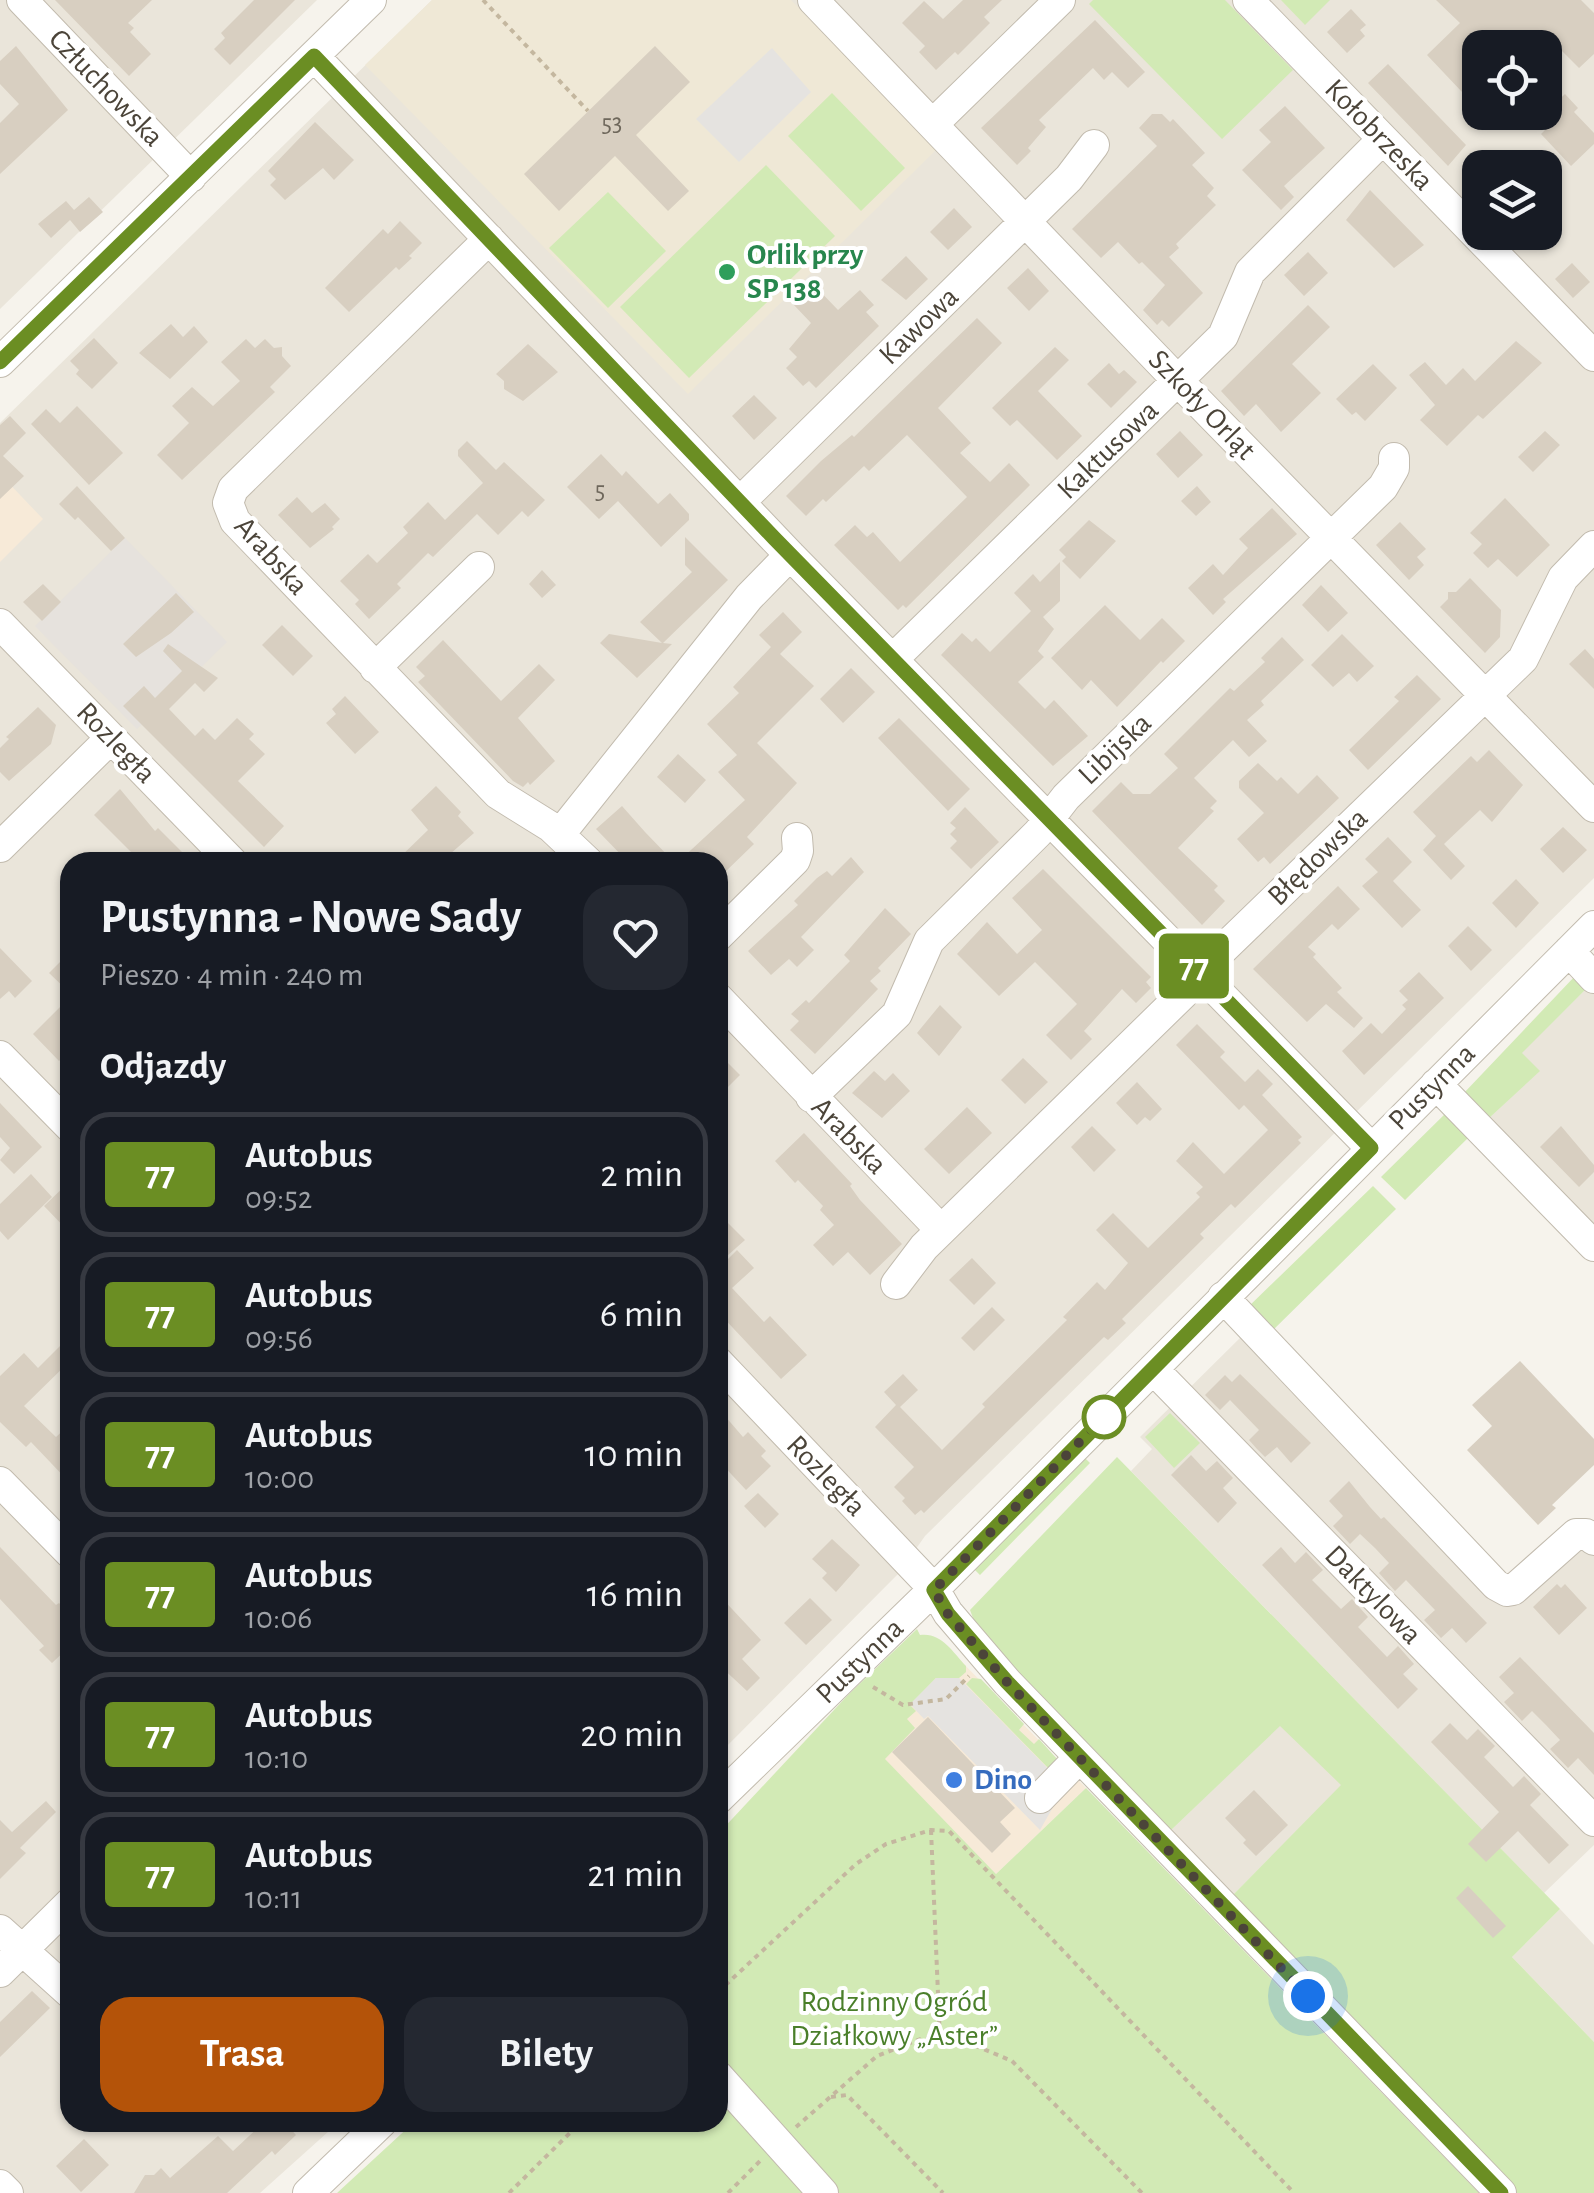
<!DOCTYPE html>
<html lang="pl">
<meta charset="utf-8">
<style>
:root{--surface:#171b24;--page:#242831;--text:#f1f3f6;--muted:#9ea1a6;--line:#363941;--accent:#b45309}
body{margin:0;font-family:"Alegreya Sans",sans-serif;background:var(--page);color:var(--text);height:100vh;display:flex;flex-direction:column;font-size:38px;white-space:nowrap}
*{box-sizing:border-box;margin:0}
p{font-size:32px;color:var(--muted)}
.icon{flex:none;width:55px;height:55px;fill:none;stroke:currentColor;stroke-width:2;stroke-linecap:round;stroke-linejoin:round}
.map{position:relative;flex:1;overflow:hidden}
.side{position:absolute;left:60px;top:852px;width:668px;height:1280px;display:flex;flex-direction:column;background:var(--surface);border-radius:30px;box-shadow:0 2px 8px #0004}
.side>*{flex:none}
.badge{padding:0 20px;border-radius:8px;font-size:35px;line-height:65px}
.buttons{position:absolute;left:1462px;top:30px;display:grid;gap:20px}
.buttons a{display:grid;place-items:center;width:100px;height:100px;border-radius:20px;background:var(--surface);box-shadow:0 2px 8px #0004;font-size:50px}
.you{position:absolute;width:50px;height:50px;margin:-25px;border:8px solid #fff;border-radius:50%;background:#1a73e8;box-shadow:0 0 0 15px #1a73e833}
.map>.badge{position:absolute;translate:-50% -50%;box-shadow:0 0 0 5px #fff}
h2{padding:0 40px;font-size:38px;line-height:90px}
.round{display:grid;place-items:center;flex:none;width:105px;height:105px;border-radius:30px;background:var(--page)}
.summary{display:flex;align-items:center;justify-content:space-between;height:170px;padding:0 40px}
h1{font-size:48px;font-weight:700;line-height:75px}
.action{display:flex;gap:20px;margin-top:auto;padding:20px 40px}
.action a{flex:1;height:115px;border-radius:30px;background:var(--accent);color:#fff;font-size:40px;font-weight:700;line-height:115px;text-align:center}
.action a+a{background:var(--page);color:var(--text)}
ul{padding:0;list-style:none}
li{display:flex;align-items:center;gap:30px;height:125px;margin:0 20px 15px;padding:0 20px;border:5px solid var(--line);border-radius:30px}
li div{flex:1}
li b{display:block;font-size:38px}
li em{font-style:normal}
li .badge{min-width:110px;font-weight:700;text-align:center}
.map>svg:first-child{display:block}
</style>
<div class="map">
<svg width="1594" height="2193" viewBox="0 0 1594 2193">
<rect width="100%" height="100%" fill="#f6f3ec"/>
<path fill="#eae5da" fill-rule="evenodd" d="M0 0H317L0 309Z
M432 0H1594V878L925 1536 899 1573 718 1755V862H70V2122L338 2123 260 2193H0V423ZM1480 48H1545V112H1480ZM1480 168H1545V232H1480Z
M1594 981V1262L1471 1135 1539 1071 1521 1053Z
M1244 1334 1506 1606 1564 1552 1577 1546 1594 1552V1845L1544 1893 1131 1471 1152 1449 1140 1437Z
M1280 1725 1342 1785 1229 1899 1168 1833Z
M1560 1909 1594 1945V2042L1512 1957Z"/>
<path fill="#f7ead8" d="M0 474 43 519 0 562Z
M952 1652 1086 1788 996 1874 863 1737Z"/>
<path fill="#e6e2dd" d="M125 538 227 642 137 729 35 626Z"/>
<path fill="#efe8d6" d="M432 0H791L937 149 688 394 365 65Z"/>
<path fill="#d2eab5" d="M1093 0H1225L1293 70 1222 139 1089 4Z
M1281 0H1330L1305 25Z
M832 93 905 168 861 211 788 136Z
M766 165 835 236 689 378 620 307Z
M608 192 666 251 608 308 549 248Z
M1576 975 1588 987 1522 1053 1540 1071 1487 1120 1463 1094Z
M1449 1110 1471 1135 1405 1200 1381 1177Z
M1373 1186 1396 1209 1267 1336 1244 1311Z
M1170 1413 1200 1443 1174 1468 1145 1437Z
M1117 1457 1560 1909 1512 1957 1594 2042V2193H1516L1229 1899 1341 1785 1280 1726 1168 1833 976 1626 970 1610Z
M1085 1458 1090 1463 980 1575 974 1569Z
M917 1629 920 1635C941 1632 952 1651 966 1666V1672L959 1678H936L910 1705 916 1711 907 1719 915 1728 885 1759 996 1874 1086 1788 1479 2193H337L413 2123 718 2122V1834L848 1695Z
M972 1678 981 1679 1024 1724 1019 1730 1034 1744 1039 1739 1057 1759 1050 1770 966 1684Z"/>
<path fill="#e5e3e0" d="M772 48 811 92 739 162 696 119Z
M936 1678H959L1065 1786 1040 1830 928 1716 924 1719 910 1704Z"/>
<path fill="#d8cfc1" d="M55 0H152L128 23 134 28 130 32 151 54 129 76Z
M254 0H295L230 65 214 49 225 38 221 33Z
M963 0H1002L984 17 990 23 958 55 955 52 936 70 919 52 925 46 902 23 924 1 943 19Z
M1436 0H1581L1594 13V54L1579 68 1559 48H1480V111L1427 55 1460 23Z
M1351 9 1366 25 1360 30 1365 36 1347 53 1327 32Z
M1095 20 1145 72 1128 88 1112 72 1104 80 1093 68 1039 120 1046 127 1028 148 1031 151 1017 165 981 128Z
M16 46 68 110 0 174V123L19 104 0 84V61Z
M655 46 690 82 636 135 689 191 668 211 615 156 559 211 524 174Z
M1388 64 1466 145 1448 166 1368 83Z
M1565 94 1578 108 1574 112 1594 133V144L1571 166 1541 134 1552 123 1544 114Z
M1285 106 1325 148 1284 186 1294 197 1281 210 1242 170 1271 142 1259 130Z
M1152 114H1162L1170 122 1173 119 1205 153 1192 165 1214 188 1207 196 1216 205 1176 244 1179 248 1169 257 1203 293 1169 327 1162 320 1157 325 1143 310 1165 285 1142 262 1139 264 1118 242 1101 258 1072 229 1157 146 1139 128Z
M315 122 354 160 334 180 323 168 285 200 270 185 276 179 268 171Z
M1370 190 1424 245 1394 268 1346 220Z
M89 197 103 212 80 232 70 220 51 238 38 224 66 201 74 210Z
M954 208 972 227 948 250 930 232Z
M400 221 422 243 409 256 412 258 399 270 396 267 349 312 325 288 383 229 388 234Z
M1308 252 1328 273 1304 296 1284 275Z
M906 256 928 279 906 300 881 280Z
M1572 263 1590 282 1573 298 1555 279Z
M1028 268 1049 291 1029 311 1007 288Z
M813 284 838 310 860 290 874 305 866 312 879 326 816 388 809 381 803 386 786 368 797 357 789 349 811 323 793 304Z
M1308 305 1330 327 1292 364 1321 393 1281 432 1256 404 1244 416 1221 391Z
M977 318 1002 343 938 408 971 443 960 453 990 482 1009 463 1030 485 906 608 903 605 898 610 834 545 855 525 867 537 873 532 900 562 967 497 907 435 869 471 864 466 826 502 823 499 806 516 786 496 821 461 852 435 854 437Z
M171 324 183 337 194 326 208 342 170 379 139 353Z
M94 338 118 363 92 389 76 374 79 370 70 361Z
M246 339 255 348 265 339 274 348 282 347V356L291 366 270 387 275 392 182 480 157 455 189 423 172 406 192 387 213 406 240 381 221 362Z
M1516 341 1542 363 1483 419 1478 415 1447 446 1420 420 1435 405 1409 375 1425 362 1446 385 1463 368 1475 381Z
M528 344 558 372 523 401 504 389V381L496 374Z
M1055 347 1069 360 1038 391 1082 436 1057 460 1017 420 1010 426 992 408Z
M1109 363 1119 374 1124 370 1137 382 1111 408 1087 384Z
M1373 364 1397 388 1365 421 1356 412 1352 415 1336 399Z
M754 395 777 418 754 440 732 416Z
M77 406 123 453 89 485 31 424 46 409 60 423Z
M10 416 26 433 3 456 24 476 0 499V425Z
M1180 431 1203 455 1178 478 1156 454Z
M1545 431 1560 445 1533 472 1518 457Z
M467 441 496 470 504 462 545 500 528 517 522 511 498 535 477 514 433 557 428 553 397 584 401 588 369 619 355 604 359 600 340 581 368 554 377 563 408 533 403 527 428 502 445 520 483 483 458 456V450Z
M601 454 622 476 626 471 658 504 670 493 689 514V520L661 547 618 501 599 519 567 487Z
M77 486 125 538 111 551 78 517 75 520 59 504Z
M1197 486 1211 502 1196 516 1181 501Z
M297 497 312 513 325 503 340 519 332 527 334 529 310 548 278 515Z
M1505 498 1550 545 1517 577 1498 559 1488 568 1473 553 1482 544 1470 533Z
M1272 508 1297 534 1223 599 1226 602 1213 615 1188 588 1213 564 1223 575 1248 548 1239 539Z
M1089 520 1116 541 1080 579 1062 561 1066 557 1059 550Z
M1400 522 1426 549 1417 557 1424 565 1409 580 1376 545Z
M685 537 728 580 663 643 672 644 637 678 600 643 609 634 662 643 640 622 692 572 685 565Z
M1060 562V601L1043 617 1054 629 1038 651 1044 657 1018 682 1045 709 1054 700 1088 736 1053 766 941 655 962 633 972 642 976 638 990 652 1031 611 1014 593 1033 574 1040 582Z
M542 570 556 585 542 598 529 584Z
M1470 578 1501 610 1500 637 1485 653 1440 607 1448 599V592H1456Z
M43 584 61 602 42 621 23 602Z
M1321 585 1348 613 1328 632 1302 605Z
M176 593 194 612 171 633 136 657 123 644Z
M1105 605 1140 640 1162 618 1185 641 1163 663 1161 661 1117 707 1091 680 1082 690 1051 658Z
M783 612 802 632 780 654 814 686 757 743 797 783 747 837 754 844 723 874 718 862H678L745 800 718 772 737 755 707 724 739 693 733 687 771 647 759 635Z
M282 625 313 656 293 676 262 645Z
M1342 634 1374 666 1357 682 1349 673 1333 687 1311 665Z
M1282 637 1304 660 1261 701 1264 705 1247 720 1267 741 1249 757 1233 740 1194 778 1217 801 1210 808 1214 811 1178 848 1218 886 1214 890 1225 901 1202 925 1092 811 1121 782 1133 794H1150L1178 768 1164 754 1230 688 1234 691 1265 662 1261 658Z
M443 640 501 701 539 664 555 680 518 718 555 761 530 785 528 782 523 787 513 781 418 682 425 676 416 667Z
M168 644 218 678 204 692 195 683 169 709 195 736 203 728 215 740 237 718 254 734 249 739 265 754 238 781 284 826 264 847 123 706 144 686 155 698 182 671 163 651Z
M1585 649 1594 659V689L1569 664Z
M851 668 875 692 843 723 820 699Z
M1417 675 1441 699 1368 770 1349 750 1399 701 1394 697Z
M345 696 379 732 355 754 326 723 336 714 332 709Z
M38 707 56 725 51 744 9 781 0 772V748L9 739 6 737Z
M899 718 970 789 948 811 878 738Z
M1489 750 1523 785 1492 822 1480 810 1444 844 1465 866 1451 880 1423 850 1436 836 1413 812 1471 756 1477 762Z
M678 754 706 780 685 803 657 777Z
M1258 763 1277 781 1281 777 1298 794 1317 775 1339 798 1270 864 1264 857 1258 862 1237 839 1264 813 1239 788V781Z
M436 786 461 812 458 816 474 833 441 862H395L428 830 411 810Z
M120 789 155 831 158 828 192 862H122L132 853 94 815Z
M622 806 645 832 674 862H628L596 829Z
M965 807 999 842 971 869 950 848 957 841 950 834 956 828 950 823Z
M1563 827 1587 850 1563 873 1540 849Z
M1388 837 1412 862 1393 881 1421 910 1402 928 1362 886 1378 872 1365 859Z
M851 857 864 872 801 937 814 950 797 967 789 959 771 975 748 951 798 905 794 901 817 878 827 871 832 876Z
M1043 869 1151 977 1146 982 1151 988 1136 1003 1122 989 1084 1031 1092 1039 1071 1060 1046 1035 1077 1004 1035 962 999 996 957 954 987 922 1017 954 1042 930 1012 898Z
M1516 879 1539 903 1516 928 1492 903Z
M1338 886 1360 909 1338 930 1332 924 1308 947 1316 954 1313 957 1342 988 1337 992 1363 1018 1354 1028 1326 1004 1307 1022 1253 969Z
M885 908 911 934 878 968 881 971 870 981 878 989 815 1054 790 1030 799 1021 791 1014 806 1000 809 1003 850 961 844 955Z
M1468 926 1492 950 1471 971 1448 946Z
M0 948 32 981 15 998 9 991 0 999Z
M70 952V993L49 973Z
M1419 972 1444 998 1364 1075 1342 1051 1371 1023 1382 1034 1406 1009 1402 1005 1408 1000 1399 991Z
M940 1005 962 1027 939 1056 917 1033Z
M61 1006 70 1014V1050L59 1061 33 1034Z
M1197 1024 1225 1052 1220 1057 1245 1082 1258 1069 1273 1084 1262 1095 1302 1137 1298 1140 1301 1143 1235 1208 1231 1204 1200 1234 1204 1238 1122 1319 1126 1323 1108 1340 1104 1337 924 1513 921 1510 915 1515 902 1501 905 1498 894 1487 914 1467 875 1427 896 1405 884 1392 903 1374 918 1390 900 1407 942 1450 985 1407 982 1404 1067 1320 1063 1317 1097 1282 1105 1290 1128 1263 1096 1230 1113 1213 1148 1248 1200 1197 1196 1193 1203 1187 1176 1161 1193 1142 1224 1174 1268 1130 1244 1105 1239 1110 1176 1045Z
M718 1053 740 1075 718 1097Z
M1023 1058 1048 1082 1025 1104 1001 1080Z
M874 1071 885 1081 893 1073 910 1091 882 1118 852 1093Z
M1137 1082 1162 1109 1150 1121 1145 1117 1137 1125 1116 1103Z
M0 1103 42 1147 14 1174 0 1160 10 1148 0 1137Z
M967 1107 992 1133 949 1174 924 1149Z
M1092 1126 1116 1150 1094 1172 1071 1147Z
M1561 1126 1594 1165V1172L1579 1187 1540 1147Z
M804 1133 852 1184 850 1186 860 1200 902 1244 870 1275 848 1252 833 1266 813 1245 834 1225 820 1210 823 1206 798 1180 795 1183 775 1161Z
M31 1174 52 1197 8 1240 0 1231V1204Z
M70 1181V1233L44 1206Z
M727 1222 745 1240 727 1256 718 1246V1230Z
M737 1250 754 1268 732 1288 764 1322 770 1316 807 1355 781 1379 718 1312V1269Z
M972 1258 996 1283 974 1305 949 1280Z
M992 1307 1005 1320 974 1351 961 1338Z
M60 1346 70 1356V1361L24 1406 56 1437 70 1424V1483L31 1442 26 1447 0 1422V1376L24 1353 38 1368Z
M1520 1361 1594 1439V1465L1552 1505 1556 1508 1538 1525 1467 1450 1492 1426 1472 1405Z
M1240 1374 1311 1443 1291 1463 1277 1447 1265 1457 1257 1449 1249 1440 1259 1430 1230 1400 1220 1410 1205 1395 1225 1375 1232 1382Z
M718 1408 743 1437 748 1432 766 1451 761 1456 771 1466 746 1490 718 1460Z
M1191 1455 1206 1471 1217 1461 1233 1478 1223 1488 1237 1503 1218 1523 1171 1475Z
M1349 1481 1370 1507 1381 1519 1384 1517 1487 1623 1466 1643 1452 1628 1441 1638 1424 1620 1435 1610 1406 1580 1395 1591 1379 1573 1389 1563 1375 1548 1360 1534 1350 1544 1333 1526 1343 1516 1329 1501Z
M758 1493 779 1514 765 1528 744 1506Z
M832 1539 860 1565 836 1592 822 1578 827 1573 812 1559Z
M0 1547 56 1605 59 1603 70 1614V1646L52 1663 39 1650 44 1646 0 1599Z
M1281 1547 1295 1563 1306 1552 1323 1570 1312 1580 1341 1609 1352 1599 1368 1617 1358 1627 1387 1657 1398 1646 1414 1664 1403 1674 1418 1689 1398 1709 1262 1565Z
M1557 1584 1561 1588 1565 1584 1587 1608 1559 1635 1533 1607Z
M718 1594 761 1640 742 1659 760 1678 747 1691 718 1664Z
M810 1598 832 1620 806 1645 784 1623Z
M1520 1657 1594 1733V1775L1578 1758 1568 1768 1550 1749 1560 1740 1546 1725 1532 1711 1522 1721 1504 1702 1514 1693 1499 1677Z
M928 1717 1015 1808 1000 1822 1011 1834 992 1853 892 1752Z
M1450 1723 1467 1740 1478 1729 1495 1746 1484 1757 1513 1787 1524 1776 1541 1794 1530 1805 1569 1845 1549 1864 1518 1831 1486 1862 1468 1844 1499 1812 1431 1742Z
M1254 1790 1288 1825 1256 1856 1243 1843 1246 1840 1225 1818Z
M46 1801 56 1812 20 1848 26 1853 0 1879V1820L12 1832Z
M1468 1886 1506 1926 1493 1938 1456 1898Z
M32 1991 50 2008 0 2057V2022Z
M264 2122H284L296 2135 275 2155 272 2151 227 2193H134L145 2175H154L161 2168 170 2178 218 2136 233 2151Z
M84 2139 109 2165 81 2192 56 2166Z"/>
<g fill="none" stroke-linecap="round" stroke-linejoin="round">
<defs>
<path id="minor" d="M22 0 191 177
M813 0 1178 381 1594 807
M1248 0 1594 356
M314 56 790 555 1371 1148
M933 124 1060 0
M489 239 233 489 228 503 235 521 498 794 551 827 588 862
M0 362 371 0
M740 502 1069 178 1094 145
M0 624 232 862
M893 659 1223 336 1250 272 1383 139
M375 668 479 567
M560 834 749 597 790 555
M0 847 111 738
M718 936 795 860 798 851 797 838
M1569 951 1594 978
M718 998 941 1230
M0 1056 70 1127
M1436 1084 1594 1246
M811 1097 897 1014 929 941 1038 833 1066 797 1383 487 1394 468V458
M896 1284 924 1247 1183 994 1222 950 1523 659 1563 578 1594 546
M1223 1297 1496 1585 1507 1591 1513 1590 1576 1534H1586L1594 1540
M718 1362 934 1589 948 1613 1007 1682 1501 2193
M1153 1369 1594 1821
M0 1482 70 1553
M1040 1798 1079 1758
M718 1799 934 1589 1594 926
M0 1930 70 1993
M0 1972 70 1903
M718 2076 823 2193
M0 2185 8 2193
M308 2193 382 2122"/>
</defs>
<use href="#minor" stroke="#c2bbae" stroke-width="32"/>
<path stroke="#c4b79f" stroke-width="4" stroke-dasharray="5 5" stroke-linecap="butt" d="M483 0 588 111
M873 1687 903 1705 946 1699 969 1676
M931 1830 940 2040
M718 1992 856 1864 886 1844 931 1830 949 1831 1294 2193
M831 2097 847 2095 943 2193
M796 2127 877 2056 923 2038 969 2043 1012 2061 1142 2193
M509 2193 581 2122
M728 2193 760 2161"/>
<use href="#minor" stroke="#fff" stroke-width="30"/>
</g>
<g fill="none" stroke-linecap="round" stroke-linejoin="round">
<defs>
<path id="line" d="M0 362 314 56 774 538 1371 1148 934 1590 948 1614 1007 1682 1501 2193"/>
</defs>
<use href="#line" stroke="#fff" stroke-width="22"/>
<use href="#line" stroke="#6b8e23" stroke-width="15"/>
<path stroke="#4b4439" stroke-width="10" stroke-dasharray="0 18" d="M1104 1417 934 1590 948 1614 1007 1682 1308 1996"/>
</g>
<circle fill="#2e9e5b" stroke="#fff" stroke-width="4" cx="727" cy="272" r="10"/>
<circle fill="#fff" stroke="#6b8e23" stroke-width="5" cx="1104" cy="1417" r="20"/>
<circle fill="#3f7fe0" stroke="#fff" stroke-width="4" cx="954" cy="1780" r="10"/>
<g text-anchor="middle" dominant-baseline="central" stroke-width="8" stroke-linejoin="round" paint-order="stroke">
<g font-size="25" fill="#6e675b">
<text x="612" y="123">53</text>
<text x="600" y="490">5</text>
</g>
<g font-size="30" fill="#4b4439" stroke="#fff">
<text transform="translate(106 88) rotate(46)">Człuchowska</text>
<text transform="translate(1379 135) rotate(46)">Kołobrzeska</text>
<text transform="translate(919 326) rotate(-44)">Kawowa</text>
<text transform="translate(1202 405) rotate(46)">Szkoły Orląt</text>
<text transform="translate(1108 450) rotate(-44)">Kaktusowa</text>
<text transform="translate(271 556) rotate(48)">Arabska</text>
<text transform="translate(116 743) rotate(46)">Rozległa</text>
<text transform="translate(1115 749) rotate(-44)">Libijska</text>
<text transform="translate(1318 857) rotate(-44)">Błędowska</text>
<text transform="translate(1432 1087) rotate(-45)">Pustynna</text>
<text transform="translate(849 1136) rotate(46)">Arabska</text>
<text transform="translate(826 1476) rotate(46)">Rozległa</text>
<text transform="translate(1373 1595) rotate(46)">Daktylowa</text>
<text transform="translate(860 1661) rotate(-44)">Pustynna</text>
</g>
<g font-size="30" font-weight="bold" fill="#27864d" stroke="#fff" text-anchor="start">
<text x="747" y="255">Orlik przy<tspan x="747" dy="34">SP 138</tspan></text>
</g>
<g font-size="30" font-weight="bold" fill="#366cbe" stroke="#fff" text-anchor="start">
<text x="974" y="1780">Dino</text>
</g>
<g font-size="30" fill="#4a7f2a" stroke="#fff">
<text x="894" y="2002">Rodzinny Ogród<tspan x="894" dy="34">Działkowy „Aster”</tspan></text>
</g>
</g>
</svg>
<div class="buttons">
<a><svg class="icon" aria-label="locate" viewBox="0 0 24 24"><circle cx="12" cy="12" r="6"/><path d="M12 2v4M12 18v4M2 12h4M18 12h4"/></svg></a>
<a><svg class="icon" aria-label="layers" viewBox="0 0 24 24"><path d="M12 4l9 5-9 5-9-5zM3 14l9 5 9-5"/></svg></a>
</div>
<div class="you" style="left:1308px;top:1996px"></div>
<b class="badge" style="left:1194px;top:966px;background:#6b8e23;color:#fff">77</b>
<section class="side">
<div class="summary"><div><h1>Pustynna - Nowe Sady</h1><p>Pieszo · 4 min · 240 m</p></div><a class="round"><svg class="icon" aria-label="heart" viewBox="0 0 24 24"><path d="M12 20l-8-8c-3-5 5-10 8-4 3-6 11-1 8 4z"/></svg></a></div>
<h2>Odjazdy</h2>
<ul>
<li><span class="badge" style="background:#6b8e23;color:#fff">77</span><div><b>Autobus</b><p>09:52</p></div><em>2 min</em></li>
<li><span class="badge" style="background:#6b8e23;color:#fff">77</span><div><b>Autobus</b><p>09:56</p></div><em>6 min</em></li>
<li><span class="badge" style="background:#6b8e23;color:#fff">77</span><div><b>Autobus</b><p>10:00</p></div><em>10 min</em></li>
<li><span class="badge" style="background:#6b8e23;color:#fff">77</span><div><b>Autobus</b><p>10:06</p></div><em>16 min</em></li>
<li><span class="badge" style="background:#6b8e23;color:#fff">77</span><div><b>Autobus</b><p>10:10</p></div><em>20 min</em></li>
<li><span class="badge" style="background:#6b8e23;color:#fff">77</span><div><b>Autobus</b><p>10:11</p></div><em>21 min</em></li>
</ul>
<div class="action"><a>Trasa</a><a>Bilety</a></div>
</section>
</div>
